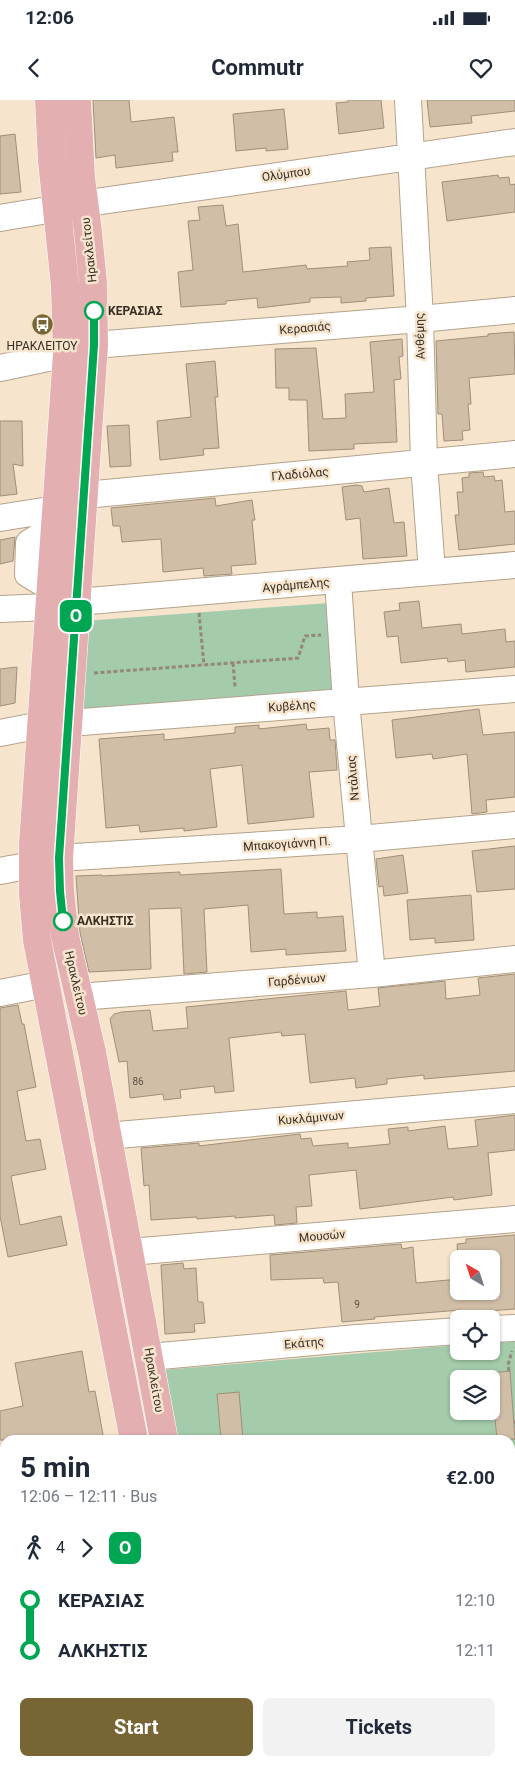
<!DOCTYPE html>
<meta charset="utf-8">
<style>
:root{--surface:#fff;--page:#f2f2f3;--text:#1f2937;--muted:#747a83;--accent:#776634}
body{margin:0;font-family:Roboto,sans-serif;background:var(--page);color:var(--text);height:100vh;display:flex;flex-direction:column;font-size:19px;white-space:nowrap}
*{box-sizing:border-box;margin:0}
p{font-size:16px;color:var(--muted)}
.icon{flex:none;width:28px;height:28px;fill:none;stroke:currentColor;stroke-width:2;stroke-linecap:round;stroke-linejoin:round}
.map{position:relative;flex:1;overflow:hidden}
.sheet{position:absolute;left:0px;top:1335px;width:515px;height:331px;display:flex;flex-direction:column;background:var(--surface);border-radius:15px 15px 0 0;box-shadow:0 1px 4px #0004}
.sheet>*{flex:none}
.badge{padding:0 10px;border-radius:8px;font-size:18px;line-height:32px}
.needle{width:32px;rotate:321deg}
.buttons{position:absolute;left:450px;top:1150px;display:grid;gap:10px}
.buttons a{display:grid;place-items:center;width:50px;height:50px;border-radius:8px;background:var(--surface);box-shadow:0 1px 4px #0004;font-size:25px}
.map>.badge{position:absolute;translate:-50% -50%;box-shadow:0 0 0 2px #fff}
.legs{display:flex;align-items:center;gap:8px;height:55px;padding:0 20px;font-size:16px}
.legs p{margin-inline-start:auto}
.summary{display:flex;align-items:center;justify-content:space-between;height:85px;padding:0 20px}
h1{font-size:28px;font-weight:700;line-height:38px}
.cta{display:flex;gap:10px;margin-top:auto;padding:10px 20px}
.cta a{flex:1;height:58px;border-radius:8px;background:var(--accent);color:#fff;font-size:20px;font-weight:700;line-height:58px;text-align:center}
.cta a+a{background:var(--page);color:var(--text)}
ul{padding:0 20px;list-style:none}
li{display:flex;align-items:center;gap:18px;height:50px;font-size:19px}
li i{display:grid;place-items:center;width:8px;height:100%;margin:0 6px;background:currentColor}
li i::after{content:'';width:12px;height:12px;margin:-6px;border:4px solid;border-radius:50%;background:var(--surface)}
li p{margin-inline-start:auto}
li:first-child i{background:linear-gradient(#0000 50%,currentColor 0)}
li:last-child i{background:linear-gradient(currentColor 50%,#0000 0)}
.status{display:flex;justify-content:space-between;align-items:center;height:35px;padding:0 25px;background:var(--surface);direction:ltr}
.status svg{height:14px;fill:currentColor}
header{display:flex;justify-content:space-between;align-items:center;height:65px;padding:0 20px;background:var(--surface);font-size:22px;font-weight:700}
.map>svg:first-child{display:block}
</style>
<div class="status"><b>12:06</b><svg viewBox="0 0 49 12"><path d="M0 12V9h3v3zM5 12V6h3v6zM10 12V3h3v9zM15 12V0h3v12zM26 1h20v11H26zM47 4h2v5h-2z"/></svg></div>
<header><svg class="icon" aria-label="back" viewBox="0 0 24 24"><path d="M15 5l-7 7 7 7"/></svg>Commutr<svg class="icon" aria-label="heart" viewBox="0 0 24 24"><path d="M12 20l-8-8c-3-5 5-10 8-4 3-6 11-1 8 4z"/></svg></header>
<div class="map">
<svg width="515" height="1666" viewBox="0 0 515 1666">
<rect width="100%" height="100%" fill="#f7e4cc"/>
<path fill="#a4cbab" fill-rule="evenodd" d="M329 503 336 598 80 619 84 521Z
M515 1241V1375H510V1340H175L163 1270 459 1245V1251H491V1243ZM459 1279H491V1311H459Z"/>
<path fill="#d1bea7" stroke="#a08f79" d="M93 0H129L131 22 174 17 178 52H172L173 61 116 68 115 55 96 58Z
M348 0H381L384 28 339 34 336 3 348 2Z
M427 0H515V11L471 16 472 23 430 27Z
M284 9 288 49 266 51V48L236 51 233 14Z
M15 34 21 92 0 94V36Z
M498 75 499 78 509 77 510 85 515 84V112L447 121 442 82Z
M223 105 226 126 238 124 243 172 306 165 307 169 348 166 347 162 370 160 369 148 391 147 394 196 366 198V201L341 203V197L310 198V202L258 208 257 198 226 201V204L181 207 178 172 193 170 188 121 200 120 198 107Z
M514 232 515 274 469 278 471 304H468L470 330 462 331 463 340 444 341 442 314H438L436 241 488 236V234Z
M402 239 403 256 399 257 401 279 394 280 397 342 354 344V349L309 351 307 300H289V288H276L275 249 316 248 323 319 346 318 345 294 374 292 370 242Z
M215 261 218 297H215L219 348 203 349 204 355 160 360 157 321 191 317 186 264Z
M0 321H22L23 366 13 364 17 394 0 396Z
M129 325 131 366 110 367 107 326Z
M483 372 484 377 494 376 495 381 502 380 505 412 515 411V444L459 450 455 415H459L457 392H463L462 378 469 377V373Z
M356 385 362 386 364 392 389 388 394 423 404 422 407 456 363 459 360 418 346 420 342 387Z
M215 398 216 406 252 400 255 420H252L256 464 231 466 232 474 204 476 203 468 163 472 161 439 122 442 120 426H113L111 408Z
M15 437 13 461 0 464V440Z
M419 501 422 528 461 524 462 534 505 529 506 542 515 541V567L466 572 465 560 448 562 447 558 401 563 398 536 387 537 384 512 400 510 399 503Z
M17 567 15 603 0 606V569Z
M479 609 483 635 515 632V697L486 700 487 712 472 714 467 654 433 659 432 654 396 658 392 620Z
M306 624 307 630 329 628 330 640H335L337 670 309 672 314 717 248 724 242 665 210 669 217 727 184 731V728L140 732 139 725 106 728 99 639 164 634V640L235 633V627L259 625V629Z
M515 746V789L477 792 472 751Z
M403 755 408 793 384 796 383 786 379 787 376 759Z
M281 769 284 814 317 812V818L343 816 346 851 286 855V849L251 852 248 805 204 809 207 872 184 874 181 808 149 809 151 869 89 872 80 833 76 776 102 775V776L180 772V775Z
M471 795 474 840 435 843V838L410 840 407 800Z
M515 874V971L424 979V975L387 979V984L356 988 355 978 310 983 305 934 282 936 281 932 229 938 234 991 215 993 214 986 180 990 181 998 164 1000 163 994 130 998 127 961 119 962 110 919 114 914 122 912 150 910 153 931 188 928 186 907 346 891 348 910 380 906 378 888 445 881 446 899 480 895 478 878Z
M18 905 22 924H24L36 987 17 991 26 1041 40 1039 46 1069 11 1076 20 1125 61 1116 67 1145 8 1157 0 1116V908Z
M515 1015V1050L488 1053 492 1095 454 1100 453 1097 360 1109 356 1070 309 1075 312 1106 296 1107 297 1123 275 1125 274 1115 235 1118V1116L197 1119V1117L151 1120 149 1085 144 1086 141 1048 199 1043V1046L300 1034 301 1039 311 1038 313 1046 348 1043V1048L390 1044 388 1029 408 1027V1031L445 1026 448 1049 478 1046 475 1020Z
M515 1135V1209L461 1213V1210L374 1217 375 1219 342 1222 338 1182 324 1183 323 1178 271 1180 270 1155 401 1144 402 1149 413 1147 416 1183 459 1179V1191H491V1159H458L457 1144 466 1143V1139Z
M183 1163 184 1169 196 1168 198 1202H203L205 1223 194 1224 195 1232 165 1234 161 1165Z
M82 1251 89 1292 95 1291 104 1340H0V1311L23 1306 15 1263Z
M510 1271 515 1339 497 1340 491 1273Z
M239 1292 243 1340H221L217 1294Z"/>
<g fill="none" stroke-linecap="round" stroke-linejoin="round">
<defs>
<path id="minor" d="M408 0 420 219 424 363 432 472
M0 118 102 101 515 42
M94 245 420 219 515 210
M0 268 67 254
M85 395 515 354
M0 418 56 409
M338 481 346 602 372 874
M51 488 28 474 29 443 55 427
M77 502 515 465
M0 509 49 507
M69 623 515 589
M0 633 41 625
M59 758 359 739 515 725
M0 771C14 769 44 758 49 778
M0 893 46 884
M79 897 372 874 515 859
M107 1036 515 1000
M130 1152 515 1119
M491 1229 515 1228
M150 1257 357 1238 459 1231
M510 1378H515
M0 1424 5 1423
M510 1488H515
M0 1499 5 1498
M510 1566 515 1565
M84 1661 85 1666"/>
<path id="major" d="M49 0 52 61 65 186 67 254 33 744V794L37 840 134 1340
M77 0 81 78 88 132 93 183 94 245 59 758 60 791 65 836 92 952 164 1340
M224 1661 225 1666
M253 1661 255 1666"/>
</defs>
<use href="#minor" stroke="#b4a28c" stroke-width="28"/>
<use href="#major" stroke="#fff" stroke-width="29"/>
<path stroke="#958878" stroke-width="3" stroke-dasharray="4 2.5" stroke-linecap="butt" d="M199 513 204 565
M233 563 235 587
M94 573 298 558 305 536 321 535
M509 1271 508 1265 512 1251
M514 1322H515"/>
<use href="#minor" stroke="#fff" stroke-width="26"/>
<use href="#major" stroke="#e3afb0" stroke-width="28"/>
</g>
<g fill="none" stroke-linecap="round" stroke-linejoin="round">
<defs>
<path id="line-1" d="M63 821 60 791 59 758 94 245V211"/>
</defs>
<use href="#line-1" stroke="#fff" stroke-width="11"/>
<use href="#line-1" stroke="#00a651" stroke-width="8"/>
</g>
<defs>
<symbol id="bus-disc" viewBox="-11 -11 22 22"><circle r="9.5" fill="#776634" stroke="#f7e4cc"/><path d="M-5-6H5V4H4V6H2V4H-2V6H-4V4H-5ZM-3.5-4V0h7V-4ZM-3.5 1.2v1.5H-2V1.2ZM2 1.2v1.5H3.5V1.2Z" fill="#fff"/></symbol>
</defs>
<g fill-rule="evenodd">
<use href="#bus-disc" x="30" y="212" width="25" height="25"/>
</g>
<g fill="#fff" stroke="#00a651" stroke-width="2.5">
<circle cx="94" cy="211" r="9"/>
<circle cx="63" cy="821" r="9"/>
</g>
<g text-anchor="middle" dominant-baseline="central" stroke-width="5" stroke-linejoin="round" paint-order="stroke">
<g font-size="10" fill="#5c5246">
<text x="138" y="981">86</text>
<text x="357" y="1204">9</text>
</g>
<g font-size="12" fill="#352e25" stroke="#f7e4cc">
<text transform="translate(286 74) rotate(-8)">Ολύμπου</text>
<text transform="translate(89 150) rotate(-96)">Ηρακλείτου</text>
<text transform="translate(305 228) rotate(-5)">Κερασιάς</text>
<text transform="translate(420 236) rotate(-92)">Ανθέμης</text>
<text transform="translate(300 374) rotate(-5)">Γλαδιόλας</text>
<text transform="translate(296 485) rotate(-5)">Αγράμπελης</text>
<text transform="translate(292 606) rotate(-4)">Κυβέλης</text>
<text transform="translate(353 678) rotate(-95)">Ντάλιας</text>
<text transform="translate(287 744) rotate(-4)">Μπακογιάννη Π.</text>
<text transform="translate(297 880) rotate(-5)">Γαρδένιων</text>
<text transform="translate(76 883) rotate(77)">Ηρακλείτου</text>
<text transform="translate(311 1018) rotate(-5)">Κυκλάμινων</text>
<text transform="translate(322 1136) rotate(-5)">Μουσών</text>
<text transform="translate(304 1243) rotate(-5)">Εκάτης</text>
<text transform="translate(154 1280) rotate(80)">Ηρακλείτου</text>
</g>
<g font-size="12" font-weight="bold" fill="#352e25" stroke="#f7e4cc" text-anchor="start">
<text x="108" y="211">ΚΕΡΑΣΙΑΣ</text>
<text x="77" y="821">ΑΛΚΗΣΤΙΣ</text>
</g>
<g font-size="12" fill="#352e25" stroke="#f7e4cc">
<text x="42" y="246">ΗΡΑΚΛΕΙΤΟΥ</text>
</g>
</g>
</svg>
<div class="buttons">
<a><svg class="needle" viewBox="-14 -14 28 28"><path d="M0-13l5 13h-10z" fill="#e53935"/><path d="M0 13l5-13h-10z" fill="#747a83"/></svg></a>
<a><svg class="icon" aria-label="locate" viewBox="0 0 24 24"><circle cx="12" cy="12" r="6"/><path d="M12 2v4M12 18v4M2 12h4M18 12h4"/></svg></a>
<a><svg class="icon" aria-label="layers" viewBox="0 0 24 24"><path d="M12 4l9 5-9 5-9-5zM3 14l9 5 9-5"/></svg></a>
</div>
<b class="badge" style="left:76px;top:516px;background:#00a651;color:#fff">Ο</b>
<section class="sheet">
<div class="summary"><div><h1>5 min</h1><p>12:06 – 12:11 · Bus</p></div><b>€2.00</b></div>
<div class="legs"><svg class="icon" aria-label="walk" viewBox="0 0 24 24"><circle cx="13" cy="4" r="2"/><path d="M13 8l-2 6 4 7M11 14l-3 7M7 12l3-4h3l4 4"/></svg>4<svg class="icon" aria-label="forward" viewBox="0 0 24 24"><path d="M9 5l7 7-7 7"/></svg><b class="badge" style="background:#00a651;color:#fff">Ο</b></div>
<ul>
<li><i style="color:#00a651"></i><b>ΚΕΡΑΣΙΑΣ</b><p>12:10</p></li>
<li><i style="color:#00a651"></i><b>ΑΛΚΗΣΤΙΣ</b><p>12:11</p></li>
</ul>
<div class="cta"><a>Start</a><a>Tickets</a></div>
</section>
</div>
